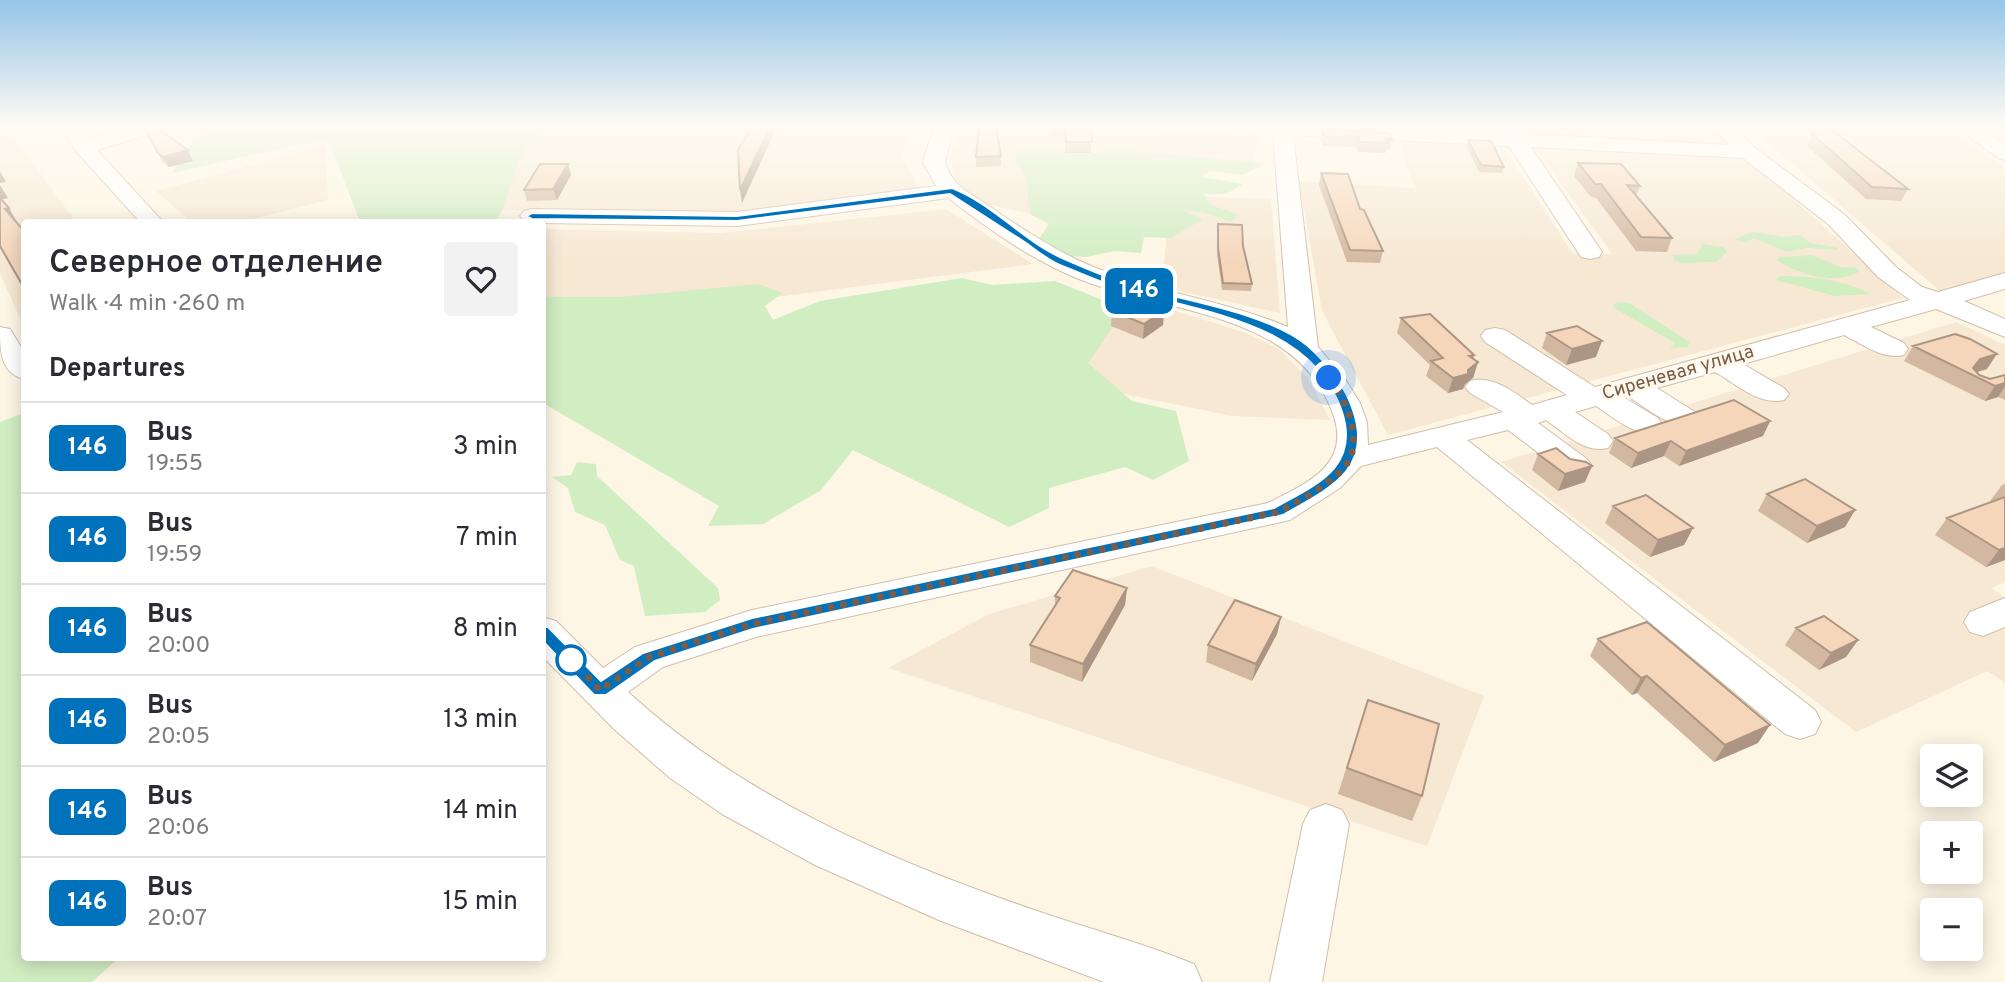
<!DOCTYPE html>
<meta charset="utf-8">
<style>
:root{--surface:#fff;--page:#f2f2f3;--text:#2b2b33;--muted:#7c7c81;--line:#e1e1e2}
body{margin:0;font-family:Overpass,sans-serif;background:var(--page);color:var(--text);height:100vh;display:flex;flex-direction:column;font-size:26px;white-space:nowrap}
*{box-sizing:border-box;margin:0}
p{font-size:23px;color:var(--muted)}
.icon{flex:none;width:38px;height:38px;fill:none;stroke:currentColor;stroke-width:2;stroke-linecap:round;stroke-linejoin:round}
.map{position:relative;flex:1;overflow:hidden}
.details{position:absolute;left:21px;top:219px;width:525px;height:742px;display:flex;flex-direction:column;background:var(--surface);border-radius:7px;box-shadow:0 4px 18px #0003}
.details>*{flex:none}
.badge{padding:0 14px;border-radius:10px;font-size:24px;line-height:46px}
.controls{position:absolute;left:1920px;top:744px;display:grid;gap:14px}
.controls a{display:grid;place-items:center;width:63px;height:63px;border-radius:7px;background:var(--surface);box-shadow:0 4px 18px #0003;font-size:35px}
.you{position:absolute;width:35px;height:35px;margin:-18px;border:5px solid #fff;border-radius:50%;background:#1a73e8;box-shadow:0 0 0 10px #1a73e833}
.map>.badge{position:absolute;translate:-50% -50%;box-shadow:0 0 0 4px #fff}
h2{padding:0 28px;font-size:26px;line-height:63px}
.round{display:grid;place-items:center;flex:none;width:74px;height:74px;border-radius:7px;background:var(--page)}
.headline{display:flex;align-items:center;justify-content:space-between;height:119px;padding:0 28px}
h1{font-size:33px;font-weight:600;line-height:52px}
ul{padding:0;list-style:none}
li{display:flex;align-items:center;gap:21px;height:91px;padding:0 28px;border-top:2px solid var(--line)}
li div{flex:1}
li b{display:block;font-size:26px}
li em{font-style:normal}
li .badge{min-width:77px;font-weight:700;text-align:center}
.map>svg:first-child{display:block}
</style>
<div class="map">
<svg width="2005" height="982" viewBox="0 0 2005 982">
<rect width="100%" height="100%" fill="#fef6e5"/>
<path fill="#f6e8d3" d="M0 127H6L76 222H24V327L0 274Z
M507 127H910L902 158 921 191 731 215 490 210Z
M961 127H1040L1259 134 1253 166 1068 164 1066 220 988 205 959 188 949 159Z
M1520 127H1713L1733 148 1526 137Z
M1750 127H1944L2005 168V275L1941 292Z
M1399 139 1501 143 1573 254H1612L1537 150 1746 156 1903 298 1388 435 1322 311 1299 181 1415 188Z
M326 145 328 200 241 222H192L156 191Z
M1170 196 1271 199 1280 313 1162 287Z
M946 209 1033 264 761 299 543 310V229L721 233Z
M1123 294 1246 333 1279 349 1309 379 1330 420 1232 416 1021 373Z
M1956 322 2005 345V582L1991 588 2005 598V682L1987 671 1856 732 1501 462Z
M1152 566 1484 696 1427 846 888 668 989 614Z"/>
<path fill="#d1edc2" d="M209 127H543L520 157 502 211 495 222H360L329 141H313L172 173 199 130Z
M1018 148 1100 153 1118 150 1265 163 1243 175 1209 171 1201 177 1243 184 1226 194H1203L1210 205 1238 214 1231 222 1202 212 1181 210 1203 219 1171 238 1144 237 1141 253 1114 251 1087 257 1067 256 1038 240 1049 224 1031 215 1024 174 1015 161Z
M1753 232 1784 237 1800 235 1810 243 1838 247V250L1808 248 1786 252 1754 238 1746 243 1734 239Z
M1702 244 1724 247 1727 252 1716 262C1700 261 1689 265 1674 261L1673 255 1697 254Z
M1812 255 1840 267 1856 268 1860 271C1836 286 1799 275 1777 260L1780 257Z
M1780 276C1809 276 1845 280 1871 294L1835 296 1775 280Z
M962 278 992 285 1055 281 1125 309 1088 363 1132 401 1176 411 1189 461 1153 480 1125 467 1049 488V508L1009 527 853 450 821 490 763 524 708 526 719 506 543 403V297H620L758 284 782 293 765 306 773 320 820 301Z
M1618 302 1629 303 1689 342 1688 347 1670 348 1675 343 1616 309 1613 305Z
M24 413V957H120L92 982H0V422Z
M577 462 596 464 597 476 718 588 720 600 705 612 645 616 634 566 620 560 605 525 575 512 568 488 552 477 571 475Z"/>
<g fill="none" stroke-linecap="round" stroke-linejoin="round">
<defs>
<path id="minor" d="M61 127H81L88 139 134 127 144 128 147 132 144 136 97 150 163 222H140L76 151Z
M934 127H954L945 162C950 184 971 194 989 206 1025 231 1063 256 1104 271 1165 294 1229 302 1288 327L1273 134 1247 131 1244 127H1366L1501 133 1497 127H1517L1522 134 1729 145 1712 127H1733L1755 148 1844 214 1896 267 1922 287 1938 292 2005 273V289L1964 301 2005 319V337L1936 309 1871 327 1904 343 1908 349 1904 355C1883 360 1862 344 1844 335L1743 364 1784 388 1789 394 1784 400C1760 406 1736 384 1715 372L1657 388 1695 412 1699 418 1695 424C1671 430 1648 409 1629 397L1625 398 1658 418 1662 425 1658 432C1634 437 1615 418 1596 406L1575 412 1608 434 1613 441 1608 448C1584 454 1565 433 1546 420L1538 423 1587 459 1592 466 1587 473 1576 476 1565 473 1508 430 1467 440 1815 710 1821 722 1815 734 1800 739 1785 734 1437 447 1361 466 1340 488 1290 520 756 637 663 667 628 692C746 800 893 862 1043 913 1093 930 1145 944 1194 964L1202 982H1104L941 921 815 865 722 814 670 778 614 729 542 656V617L556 621 603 668 635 647 752 610 1268 503C1305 484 1350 466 1334 417 1299 309 1162 314 1074 277 1029 258 987 228 948 198L737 226 542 223 524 221 520 216 524 211 532 209 737 212 936 186 923 162ZM1293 135 1509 146 1581 257 1590 259 1599 257 1602 252 1531 147 1743 158 1828 224 1878 277 1910 300 1595 387 1505 330 1495 328 1485 330 1481 336 1485 342 1567 395 1532 405C1514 392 1493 375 1470 381L1465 387 1470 393 1503 412 1368 445 1367 422 1360 403 1345 379 1318 347Z
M1956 127H1979L2005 145V160L1998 158Z
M0 327 10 329 24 352V379C0 373 0 350 0 327Z
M2005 598V627L1983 636 1970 632 1964 622 1970 612Z
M1326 804 1342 810 1349 824 1322 982H1270L1303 824 1310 810Z"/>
</defs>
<use href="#minor" stroke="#d0beaa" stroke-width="2"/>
<use href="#minor" fill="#fff" fill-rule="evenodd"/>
</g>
<path fill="#d3b8a1" d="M144 127 193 161 169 167 163 163Z
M1051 127H1091V153H1065V137H1051Z
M1322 129 1392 139 1390 149H1387L1386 153 1358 152 1356 147 1323 146 1320 139Z
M1812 134 1908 189 1901 201 1866 199 1807 146Z
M1468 140 1504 167 1502 173 1479 172 1466 146Z
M1001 156V166L976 167V157Z
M1578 163 1640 186 1636 196 1672 238 1667 252 1636 251 1596 198 1591 197 1574 176Z
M568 164 571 175 557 200 527 201 524 190Z
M1321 173 1360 209 1383 251 1380 263 1347 262 1319 185Z
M1218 224 1243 246 1252 284 1251 291 1222 290 1217 255Z
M1164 310 1163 325 1143 339 1111 326 1112 311Z
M1401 318 1474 355 1473 359 1478 362 1473 378 1465 384 1463 389 1448 393 1426 376 1430 365 1397 333Z
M1547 333 1596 357 1566 365 1542 348Z
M1913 346 1987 369 1977 372 1979 375 1990 379 2005 375V400L1998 397 1985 401 1904 361Z
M1770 421 1763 436 1679 466 1664 456 1631 468 1609 453 1615 438Z
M1538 454 1570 459 1592 466 1585 482 1558 491 1532 470Z
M2005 484V560L1986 567 1935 535 1947 518 1991 502 1990 501 2002 485Z
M1767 494 1855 510 1845 527 1807 543 1758 511Z
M1613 506 1693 528 1684 545 1650 557 1605 523Z
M1127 588 1125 605 1082 682 1030 662V645L1055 607V596Z
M1281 617 1277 634 1252 681 1206 662 1208 645Z
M1796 628 1858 640 1846 657 1819 670 1785 645Z
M1598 639 1758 743 1714 762 1637 693 1632 695 1590 656Z
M1368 700 1422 796 1412 821 1338 794Z"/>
<path fill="#ac9683" d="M770 127H777L742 203 740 190Z
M188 150 193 161 169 167 163 157Z
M568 164 571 175 557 200 553 189Z
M0 171 6 182 0 183Z
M0 185 8 198 0 200Z
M9 208 17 222 13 223 5 209Z
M1164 310 1163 325 1143 339 1144 324Z
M1602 341 1596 357 1566 365 1572 349Z
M1997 354 1987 369 1970 374 1973 368 1980 359Z
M1474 355 1470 368 1478 362 1473 378 1465 384 1463 389 1448 393 1453 378 1469 356Z
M2005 383V386L1998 397 1985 401 1995 386Z
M1770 421 1763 436 1679 466 1686 451Z
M1671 441 1664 456 1631 468 1638 453Z
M1592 466 1585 482 1558 491 1565 474Z
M1855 510 1845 527 1807 543 1817 526Z
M1693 528 1684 545 1650 557 1658 540Z
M2005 548V560L1986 567 1999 550Z
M1127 588 1125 605 1082 682 1083 664Z
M1281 617 1277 634 1252 681 1256 664Z
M1858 640 1846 657 1819 670 1831 653Z
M1647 676 1637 693 1632 695 1641 678Z
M1770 725 1758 743 1714 762 1725 745Z"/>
<path fill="#f5d6bb" stroke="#ac9683" stroke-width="2" d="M144 127H156L188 150 163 157 158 153Z
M752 127H770L740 190 738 150Z
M979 127H996L1001 156 976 157Z
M1065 127H1091L1092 142H1066Z
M1819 127H1828L1908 189 1872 187 1812 134Z
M1322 129 1389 133 1392 139H1386L1388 143 1360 142 1358 137H1325Z
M1468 140 1491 141 1504 167 1481 165Z
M1578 163 1621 164 1640 186 1627 185 1672 238 1641 237 1601 184H1595Z
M540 164H568L553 189 524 190Z
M1321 173 1348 174 1360 209 1364 210 1383 251 1350 250Z
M0 198 9 208 5 209 24 231V288L0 246Z
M1218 224 1242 225 1243 246 1252 284 1223 283 1218 248Z
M1133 298 1164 310 1144 324 1112 311Z
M1430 314 1474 355 1469 356 1478 362 1468 370V374L1453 378 1431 361 1443 358 1401 318Z
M1577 326 1602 341 1572 349 1547 333Z
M1955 334 1970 339 1997 354 1980 359 1973 368 1979 375 1990 379 2005 375V383L1995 386 1913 346Z
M1734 400 1770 421 1686 451 1671 441 1638 453 1615 438Z
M1556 448 1570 459 1586 462 1592 466 1565 474 1538 454Z
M1805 479 1855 510 1817 526 1767 494Z
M1646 495 1693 528 1658 540 1613 506Z
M2005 497V548L1999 550 1947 518Z
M1073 570 1127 588 1083 664 1030 645 1060 598 1055 596Z
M1235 600 1281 617 1256 664 1208 645Z
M1824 616 1858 640 1831 653 1796 628Z
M1647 622 1770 725 1725 745 1647 676 1641 678 1598 639Z
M1368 700 1439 724 1422 796 1347 768Z"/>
<linearGradient id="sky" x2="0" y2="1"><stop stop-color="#95c5e8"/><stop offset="0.48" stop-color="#fffbf3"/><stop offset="1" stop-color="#fffbf3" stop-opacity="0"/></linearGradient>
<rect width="2005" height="264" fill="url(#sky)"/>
<path fill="#0072bc" stroke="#fff" stroke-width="2" d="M952 188C994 204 1027 245 1069 261 1090 270 1111 279 1133 286 1182 300 1270 313 1308 346 1326 362 1346 387 1353 410 1374 470 1328 489 1283 515L753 629 655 661 606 695H594L537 635 535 631 537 627H548L601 681 643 653 752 618 1274 508C1315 485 1360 468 1342 412 1313 323 1204 313 1126 290 1104 284 1083 274 1062 266 1049 261 1037 251 1026 243 1001 227 975 210 950 194L737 221 532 219 527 216 532 213 737 216Z"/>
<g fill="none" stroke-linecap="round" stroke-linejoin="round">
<path stroke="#795d48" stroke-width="7" stroke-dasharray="0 12.6" d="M571 660 600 690 649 657 752 624 1278 512C1300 501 1337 481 1349 460 1362 436 1344 396 1329 378"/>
</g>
<circle fill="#fff" stroke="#0072bc" stroke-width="3.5" cx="571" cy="660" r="14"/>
<g text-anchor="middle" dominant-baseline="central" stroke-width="6" stroke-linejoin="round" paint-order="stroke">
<g font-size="19" fill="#795d48" stroke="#fff9ed">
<text transform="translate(1678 373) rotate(-16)">Сиреневая улица</text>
</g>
</g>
</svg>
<div class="controls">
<a><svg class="icon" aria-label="layers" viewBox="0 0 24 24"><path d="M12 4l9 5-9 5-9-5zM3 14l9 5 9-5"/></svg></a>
<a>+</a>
<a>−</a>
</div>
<div class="you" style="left:1329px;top:378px"></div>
<b class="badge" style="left:1139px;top:291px;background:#0072bc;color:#fff">146</b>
<section class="details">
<div class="headline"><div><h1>Северное отделение</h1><p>Walk · 4 min · 260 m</p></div><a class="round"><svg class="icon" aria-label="heart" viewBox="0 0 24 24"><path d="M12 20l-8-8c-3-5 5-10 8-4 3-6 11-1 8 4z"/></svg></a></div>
<h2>Departures</h2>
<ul>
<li><span class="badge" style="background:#0072bc;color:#fff">146</span><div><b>Bus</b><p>19:55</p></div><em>3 min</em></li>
<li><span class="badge" style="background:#0072bc;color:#fff">146</span><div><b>Bus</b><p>19:59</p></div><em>7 min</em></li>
<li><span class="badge" style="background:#0072bc;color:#fff">146</span><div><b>Bus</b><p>20:00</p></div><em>8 min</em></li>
<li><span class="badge" style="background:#0072bc;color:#fff">146</span><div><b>Bus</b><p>20:05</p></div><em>13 min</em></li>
<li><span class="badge" style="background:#0072bc;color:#fff">146</span><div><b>Bus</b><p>20:06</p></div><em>14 min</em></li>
<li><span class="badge" style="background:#0072bc;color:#fff">146</span><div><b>Bus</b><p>20:07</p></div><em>15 min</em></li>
</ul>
</section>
</div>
